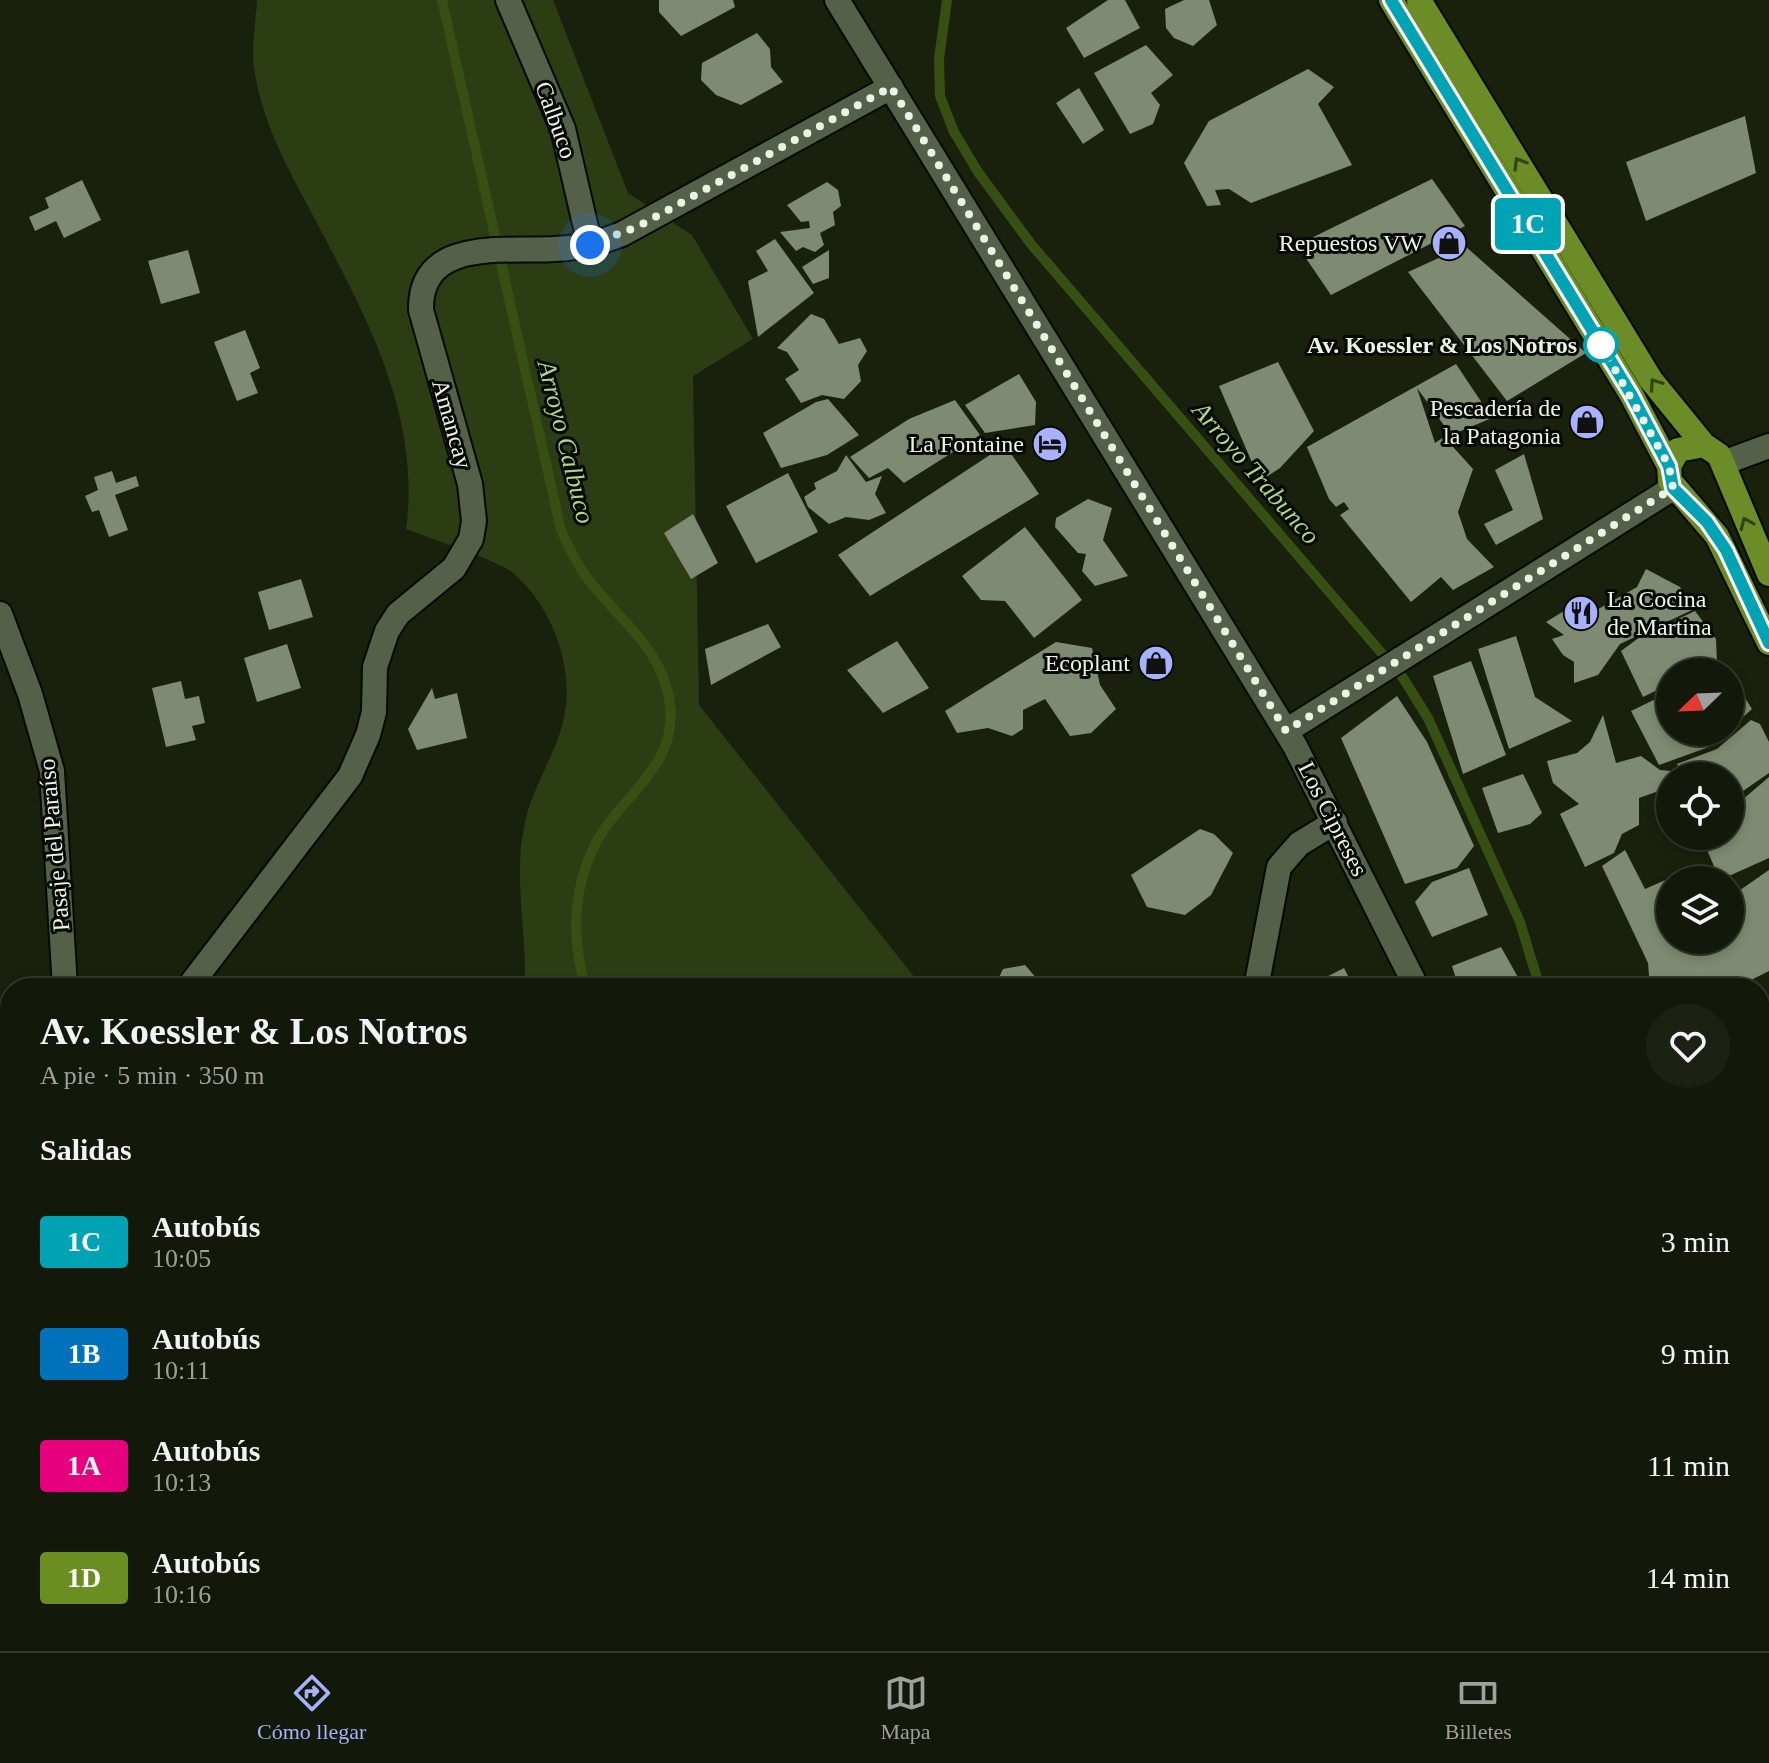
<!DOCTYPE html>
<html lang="es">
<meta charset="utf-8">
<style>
:root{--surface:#13190a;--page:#1c2213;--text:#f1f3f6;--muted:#9da09c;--line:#32382b;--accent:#a7b1fc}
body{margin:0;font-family:"Times New Roman",serif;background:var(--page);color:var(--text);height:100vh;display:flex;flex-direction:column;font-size:30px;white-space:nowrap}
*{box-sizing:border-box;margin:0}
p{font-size:26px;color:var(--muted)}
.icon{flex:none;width:44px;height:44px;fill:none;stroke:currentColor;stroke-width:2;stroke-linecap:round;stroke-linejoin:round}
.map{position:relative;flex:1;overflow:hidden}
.sheet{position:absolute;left:0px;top:978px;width:1770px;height:674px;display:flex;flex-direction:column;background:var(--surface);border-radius:32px 32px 0 0;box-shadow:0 4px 12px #0003,0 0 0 2px var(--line)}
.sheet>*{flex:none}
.badge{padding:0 16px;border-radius:6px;font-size:28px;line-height:52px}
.needle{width:52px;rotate:247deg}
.tools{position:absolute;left:1656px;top:658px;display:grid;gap:16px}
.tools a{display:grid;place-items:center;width:88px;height:88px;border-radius:50%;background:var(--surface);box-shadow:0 4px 12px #0003,0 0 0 2px var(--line);font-size:40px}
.you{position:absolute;width:40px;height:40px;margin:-20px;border:6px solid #fff;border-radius:50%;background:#1a73e8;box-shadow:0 0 0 12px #1a73e833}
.map>.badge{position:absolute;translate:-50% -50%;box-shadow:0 0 0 4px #fff}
h2{padding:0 40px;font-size:30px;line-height:72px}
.round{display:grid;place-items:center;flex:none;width:84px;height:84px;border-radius:42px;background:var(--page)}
.head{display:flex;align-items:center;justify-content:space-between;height:136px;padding:0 40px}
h1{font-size:38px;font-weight:600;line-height:60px}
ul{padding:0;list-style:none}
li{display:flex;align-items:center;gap:24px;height:112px;padding:0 40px}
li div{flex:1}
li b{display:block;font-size:30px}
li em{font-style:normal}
li .badge{min-width:88px;font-weight:700;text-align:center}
.dock{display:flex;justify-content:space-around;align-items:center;height:112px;border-top:2px solid var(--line);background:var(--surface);font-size:22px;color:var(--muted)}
.dock a{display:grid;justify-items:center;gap:4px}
.dock .on{color:var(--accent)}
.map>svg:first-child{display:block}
</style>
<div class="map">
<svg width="1769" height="1651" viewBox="0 0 1769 1651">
<rect width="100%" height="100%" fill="#19210d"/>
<path fill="#2c3c13" d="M257 0H553L628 193 692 235 753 339 693 376 699 705 923 988H525C527 931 512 875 526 818 534 785 555 755 563 722 576 670 553 607 513 573 497 560 429 538 406 529 422 412 362 309 309 208 285 163 261 119 254 67 251 46 256 21 257 0Z
M0 1559 10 1562V1642H161L170 1651H0Z
M861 1642H951V1651H865Z"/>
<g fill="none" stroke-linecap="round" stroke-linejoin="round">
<path stroke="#384f13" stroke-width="10" d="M442 0 561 530C569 548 578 567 591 583 622 622 663 650 670 704 677 764 629 790 601 834 573 880 570 937 586 988
M947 0 939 59 940 96 954 132 978 172 1031 244 1403 678 1428 718 1520 922 1540 988
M926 1642 928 1651
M1537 1642 1539 1651"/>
</g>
<path fill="#7e8a71" d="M659 0H733L735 7 681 36 659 12Z
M1108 0H1125L1140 28 1084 58 1066 28Z
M1184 0H1209L1217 25 1193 46 1174 38 1166 28 1165 9Z
M757 33 770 49 771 67 783 82 741 105 716 95 701 80 702 63Z
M1146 45 1173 75 1151 93 1160 105 1153 124 1130 134 1094 73Z
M1308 69 1334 87 1318 104 1352 165 1251 203 1229 189 1215 190 1221 205 1207 206 1184 163 1209 121Z
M1079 88 1104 130 1083 144 1056 103Z
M1745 116 1756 173 1646 221 1626 162Z
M1432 179 1465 226 1331 295 1297 245Z
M82 180 101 220 64 238 56 221 35 231 29 217 49 208 45 198Z
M827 182 838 190 841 206 833 212 835 225 820 233 824 245 815 252 803 247 796 251 780 232 810 228 809 221 801 222 787 205Z
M775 239 814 293 758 337 748 281 768 271 756 251Z
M1465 246 1586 353 1507 401 1408 272Z
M188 250 200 293 161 304 148 261Z
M829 250V278L813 284 802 267Z
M811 314 824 319 839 344 860 338 867 351 858 365 861 381 844 399 822 395 801 403 785 379 799 370 787 352 777 348Z
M245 330 260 368 250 373 258 393 237 401 214 342Z
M1278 362 1314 431 1280 468 1260 481 1219 386Z
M1456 364 1492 418 1451 435 1417 388 1435 443 1444 437 1473 469 1458 512 1467 539 1494 567 1453 590 1441 577 1411 602 1340 515 1349 509 1344 502 1336 507 1329 499 1307 447Z
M1019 374 1036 402 1035 425 985 433 965 405Z
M828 399 859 435 827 455 781 468 763 433 816 402Z
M955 400 980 435 904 483 888 468 869 478 850 457 909 419Z
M1005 445 1039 494 870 596 838 555Z
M1524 454 1543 519 1496 545 1484 524 1513 510 1495 470Z
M846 455 866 482 882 476 875 494 886 513 869 520 846 517 829 524 808 507 804 497 816 489 814 483 837 471Z
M112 471 116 483 136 476 139 486 115 495 128 530 109 537 99 510 92 512 85 496 98 490 94 477Z
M788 473 818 532 756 563 726 506Z
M1088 499 1112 508 1103 540 1128 576 1095 586 1082 571 1086 554 1078 553 1055 527 1056 518Z
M693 514 718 563 691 579 664 533Z
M1025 527 1082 600 1034 638 1005 601 981 600 962 576Z
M1646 569 1680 587 1692 610 1620 644 1598 675 1574 683V662L1563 655 1552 639 1564 635 1546 622 1572 606 1579 620 1637 587Z
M301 579 313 617 269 630 258 592Z
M1695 611 1716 639 1717 662 1695 672H1670V684L1643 697 1621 651 1640 637Z
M768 624 781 647 711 685 705 649Z
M1516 636 1535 697 1572 721 1509 749 1478 649Z
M897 641 929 688 883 713 847 670Z
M1056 642 1092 648 1100 685 1116 709 1091 733 1070 736 1045 699 1023 710V729L1012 736 988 728 957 733 945 711Z
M287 644 301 688 257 702 244 658Z
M1471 661 1506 755 1463 774 1433 676Z
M1730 674 1752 709 1730 729Z
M181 681 185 699 199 696 205 723 192 726 196 740 166 747 152 688Z
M432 688 435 699 457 693 467 738 417 750 408 729Z
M1670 692V732H1726L1709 747 1659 765 1631 711Z
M1397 696 1427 742 1474 846 1457 868 1405 884 1341 738Z
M1603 715 1616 763 1641 756 1660 770 1671 771 1673 776 1670 787 1639 798V825L1622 834 1614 853 1585 867 1560 814 1579 804 1553 783 1547 761 1577 753 1590 742Z
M1751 720 1760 724 1769 742V773L1730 800V776H1683L1677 764 1717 749Z
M1523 774 1542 813 1530 824 1498 833 1482 788Z
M1769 777V858L1720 880 1701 836H1730V804L1742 800Z
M1200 829 1214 834 1233 853 1211 895 1185 915 1147 907 1131 875Z
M1625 850 1645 889 1670 878V940H1730V897L1769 870V971L1735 988H1650L1648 963 1602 866Z
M1469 868 1488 915 1432 937 1415 902 1432 882Z
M1501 947 1524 988H1459L1452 966Z
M1025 965 1045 988H994L1003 969Z
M1344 968 1354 988H1305Z
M1760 992 1769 1008V1172L1760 1175Z
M1760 1479 1763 1485 1769 1482V1537L1760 1541Z
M1639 1642H1674L1677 1649 1643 1651Z"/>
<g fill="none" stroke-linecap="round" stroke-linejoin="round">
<defs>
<path id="minor" d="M508 0 563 129 590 245
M837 0 1295 746 1417 988
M0 614 30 694 52 771 65 988
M1286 731 1673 488
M188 988 350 776 368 735 374 712 375 667 387 631 398 614 454 568 471 539 474 521 470 484 421 310C420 237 504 252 555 249 578 248 600 243 622 234L891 87
M1256 988 1279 867 1299 844 1335 822
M0 1168 10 1159
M1760 1209 1769 1205
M1754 1642 1760 1651
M1136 1651 1137 1642"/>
<path id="tertiary" d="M1723 463 1769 446
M0 1522 10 1511"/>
<path id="secondary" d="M0 1445 10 1449
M265 1642 275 1651"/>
<path id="primary" d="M1391 0 1631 394 1669 466
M1419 0 1651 380 1704 445 1719 455 1769 574
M1704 445 1678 450 1669 466 1670 481 1717 536 1769 643"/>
</defs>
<use href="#minor" stroke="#050b00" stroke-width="28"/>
<use href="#tertiary" stroke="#050b00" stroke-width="28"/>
<use href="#secondary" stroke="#050b00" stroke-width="28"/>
<use href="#primary" stroke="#050b00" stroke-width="28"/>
<use href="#minor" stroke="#556048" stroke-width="24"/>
<use href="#tertiary" stroke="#556048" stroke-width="24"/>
<use href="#secondary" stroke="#607637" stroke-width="24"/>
<use href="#primary" stroke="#6b8c26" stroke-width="24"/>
</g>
<defs><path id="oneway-chevron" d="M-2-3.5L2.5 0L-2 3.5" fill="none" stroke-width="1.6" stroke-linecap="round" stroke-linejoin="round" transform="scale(2)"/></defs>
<g stroke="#334413">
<use href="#oneway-chevron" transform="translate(1519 163) rotate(-121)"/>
<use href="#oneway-chevron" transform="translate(1655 384) rotate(-125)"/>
<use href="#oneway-chevron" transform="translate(1746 523) rotate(-114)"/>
</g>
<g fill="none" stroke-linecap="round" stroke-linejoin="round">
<defs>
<path id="line" d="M1391 0 1631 394 1669 466 1673 488 1707 522 1726 550 1769 643"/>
</defs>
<use href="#line" stroke="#fff" stroke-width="18"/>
<use href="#line" stroke="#00a3b4" stroke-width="12"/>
<path stroke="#ecf3e5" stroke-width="8" stroke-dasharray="0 14.4" d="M590 245 639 226 891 87 1286 731 1673 488 1669 466 1599 341 1601 345"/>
</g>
<defs>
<symbol id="shop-disc" viewBox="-11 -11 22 22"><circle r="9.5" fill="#a7b1fc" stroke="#060903"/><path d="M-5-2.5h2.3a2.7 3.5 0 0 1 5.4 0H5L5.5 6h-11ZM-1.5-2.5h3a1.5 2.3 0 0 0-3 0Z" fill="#111"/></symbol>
<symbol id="hotel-disc" viewBox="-11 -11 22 22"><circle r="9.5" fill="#a7b1fc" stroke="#060903"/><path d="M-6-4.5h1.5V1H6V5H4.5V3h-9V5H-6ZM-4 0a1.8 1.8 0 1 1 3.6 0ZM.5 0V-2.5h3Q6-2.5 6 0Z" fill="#111"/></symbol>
<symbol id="restaurant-disc" viewBox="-11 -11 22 22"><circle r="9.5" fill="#a7b1fc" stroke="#060903"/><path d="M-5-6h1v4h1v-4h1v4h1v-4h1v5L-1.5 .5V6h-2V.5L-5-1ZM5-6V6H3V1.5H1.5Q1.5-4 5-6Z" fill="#111"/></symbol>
</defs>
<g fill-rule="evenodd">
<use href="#shop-disc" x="1429" y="223" width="40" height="40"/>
<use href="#shop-disc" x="1567" y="402" width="40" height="40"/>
<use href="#hotel-disc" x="1030" y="424" width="40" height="40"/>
<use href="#restaurant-disc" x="1561" y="593" width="40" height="40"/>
<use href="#shop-disc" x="1136" y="643" width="40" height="40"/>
</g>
<circle fill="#fff" stroke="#00a3b4" stroke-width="4" cx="1601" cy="345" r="16"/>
<g text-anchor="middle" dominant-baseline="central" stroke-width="6" stroke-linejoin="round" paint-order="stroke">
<g font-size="24" fill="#ecf3e5" stroke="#060903">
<text transform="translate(556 120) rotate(70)">Calbuco</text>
<text transform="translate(452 424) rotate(74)">Amancay</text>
<text transform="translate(1333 819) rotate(63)">Los Cipreses</text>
<text transform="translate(54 845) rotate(-95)">Pasaje del Paraíso</text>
</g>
<g font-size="24" fill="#ecf3e5" stroke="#060903" text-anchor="end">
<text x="1423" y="243">Repuestos VW</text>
<text x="1561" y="408">Pescadería de<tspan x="1561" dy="28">la Patagonia</tspan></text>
<text x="1024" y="444">La Fontaine</text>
<text x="1607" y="599" text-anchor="start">La Cocina<tspan x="1607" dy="28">de Martina</tspan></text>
<text x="1130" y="663">Ecoplant</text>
</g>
<g font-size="24" font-weight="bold" fill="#ecf3e5" stroke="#060903" text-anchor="end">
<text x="1577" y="345">Av. Koessler &amp; Los Notros</text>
</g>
<g font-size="26" font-style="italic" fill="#b1d680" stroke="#060903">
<text transform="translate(566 442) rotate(76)">Arroyo Calbuco</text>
<text transform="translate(1256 473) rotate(49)">Arroyo Trabunco</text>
</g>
</g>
</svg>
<div class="tools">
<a><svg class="needle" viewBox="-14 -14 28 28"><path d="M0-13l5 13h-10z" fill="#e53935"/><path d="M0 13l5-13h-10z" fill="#9da09c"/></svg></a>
<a><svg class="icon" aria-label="locate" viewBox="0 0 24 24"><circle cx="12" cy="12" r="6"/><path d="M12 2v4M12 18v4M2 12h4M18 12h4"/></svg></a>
<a><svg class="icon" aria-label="layers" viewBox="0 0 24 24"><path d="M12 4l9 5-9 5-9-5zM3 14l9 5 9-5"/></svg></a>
</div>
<div class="you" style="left:590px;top:245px"></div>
<b class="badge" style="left:1528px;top:224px;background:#00a3b4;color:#fff">1C</b>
<section class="sheet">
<div class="head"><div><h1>Av. Koessler &amp; Los Notros</h1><p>A pie · 5 min · 350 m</p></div><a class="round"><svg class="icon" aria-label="heart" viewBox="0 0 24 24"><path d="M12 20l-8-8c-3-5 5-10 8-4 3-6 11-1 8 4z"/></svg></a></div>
<h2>Salidas</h2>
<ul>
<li><span class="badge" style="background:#00a3b4;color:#fff">1C</span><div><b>Autobús</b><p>10:05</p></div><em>3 min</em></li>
<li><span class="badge" style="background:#0072bc;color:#fff">1B</span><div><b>Autobús</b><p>10:11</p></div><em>9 min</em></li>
<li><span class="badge" style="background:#e6007e;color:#fff">1A</span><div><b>Autobús</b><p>10:13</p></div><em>11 min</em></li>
<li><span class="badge" style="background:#6b8e23;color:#fff">1D</span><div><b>Autobús</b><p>10:16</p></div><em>14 min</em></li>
</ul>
</section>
</div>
<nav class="dock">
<a class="on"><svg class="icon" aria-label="directions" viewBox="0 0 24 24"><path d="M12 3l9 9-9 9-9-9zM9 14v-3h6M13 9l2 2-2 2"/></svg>Cómo llegar</a>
<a><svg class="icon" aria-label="map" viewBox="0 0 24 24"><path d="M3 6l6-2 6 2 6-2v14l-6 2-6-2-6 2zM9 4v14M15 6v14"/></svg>Mapa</a>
<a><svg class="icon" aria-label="tickets" viewBox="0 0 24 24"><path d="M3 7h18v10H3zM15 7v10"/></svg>Billetes</a>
</nav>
